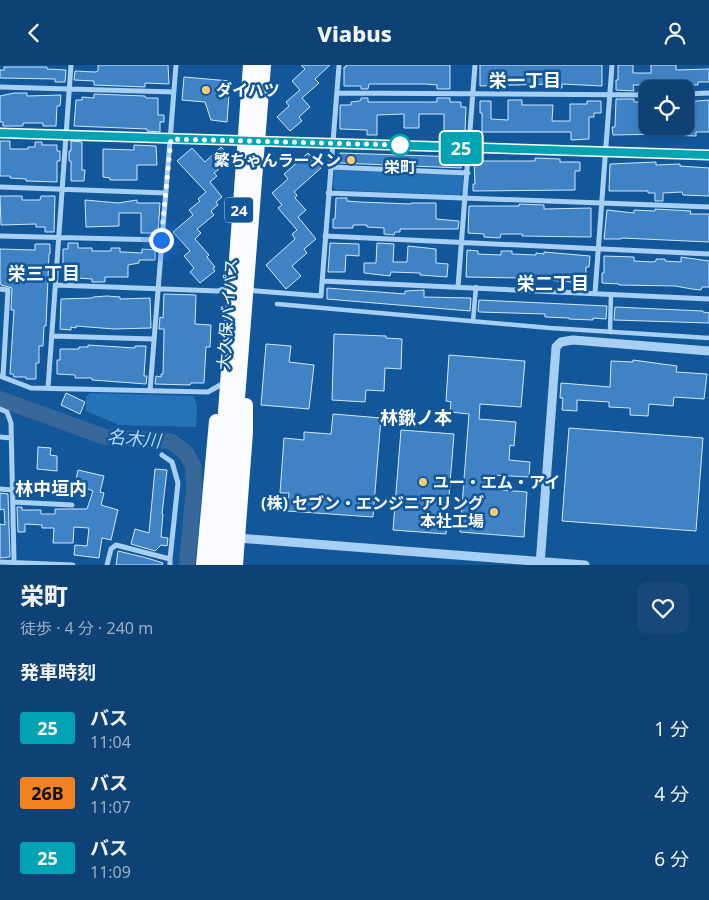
<!DOCTYPE html>
<html lang="ja">
<meta charset="utf-8">
<style>
:root{--surface:#0e4174;--page:#174879;--text:#f1f3f6;--muted:#9bafc5;--line:#2e5a86}
body{margin:0;font-family:"Noto Sans","Noto Sans JP",sans-serif;background:var(--page);color:var(--text);height:100vh;display:flex;flex-direction:column;font-size:19px;white-space:nowrap}
*{box-sizing:border-box;margin:0}
p{font-size:16px;color:var(--muted)}
.icon{flex:none;width:28px;height:28px;fill:none;stroke:currentColor;stroke-width:2;stroke-linecap:round;stroke-linejoin:round}
.map{position:relative;height:500px;overflow:hidden}
.sheet{display:flex;flex-direction:column;background:var(--surface);flex:1}
.sheet>*{flex:none}
.badge{padding:0 10px;border-radius:4px;font-size:18px;line-height:32px}
.buttons{position:absolute;left:639px;top:15px;display:grid;gap:10px}
.buttons a{display:grid;place-items:center;width:55px;height:55px;border-radius:10px;background:var(--surface);box-shadow:0 2px 8px #0003,0 0 0 1px var(--line);font-size:25px}
.you{position:absolute;width:25px;height:25px;margin:-12px;border:4px solid #fff;border-radius:50%;background:#1a73e8;box-shadow:0 0 0 8px #1a73e833}
.map>.badge{position:absolute;translate:-50% -50%;box-shadow:0 0 0 2px #fff}
h2{padding:0 20px;font-size:19px;line-height:45px}
.round{display:grid;place-items:center;flex:none;width:52px;height:52px;border-radius:10px;background:var(--page)}
.summary{display:flex;align-items:center;justify-content:space-between;height:85px;padding:0 20px}
h1{font-size:24px;font-weight:800;line-height:38px}
ul{padding:0;list-style:none}
li{display:flex;align-items:center;gap:15px;height:65px;padding:0 20px}
li div{flex:1}
li b{display:block;font-size:19px}
li em{font-style:normal}
li .badge{min-width:55px;font-weight:700;text-align:center}
header{display:flex;justify-content:space-between;align-items:center;height:65px;padding:0 20px;background:var(--surface);font-size:22px;font-weight:800}
.map>svg:first-child{display:block}
</style>
<header><svg class="icon" aria-label="back" viewBox="0 0 24 24"><path d="M15 5l-7 7 7 7"/></svg>Viabus<svg class="icon" aria-label="person" viewBox="0 0 24 24"><circle cx="12" cy="8" r="4"/><path d="M4 21q1-7 8-7t8 7"/></svg></header>
<div class="map">
<svg width="709" height="500" viewBox="0 0 709 500">
<rect width="100%" height="100%" fill="#13579b"/>
<path fill="#2672b9" d="M334 105 463 110V126L459 130 336 125 333 122Z
M90 328 193 331 197 340 196 362 119 360 86 346V332Z"/>
<g fill="none" stroke-linecap="round" stroke-linejoin="round">
<path stroke="#386899" stroke-width="16" d="M0 334 105 372 170 376 186 388 193 400 194 423 187 500"/>
</g>
<path fill="#4083c4" stroke="#d0e7fd" d="M98 0H168L169 19 145 18V22L94 20V16L74 15 75 6 95 7 98 6Z
M301 0H330L315 14 319 18 302 33 310 42 299 52 302 56 290 66 277 52 289 41 286 37 300 25 292 16 305 4Z
M346 0H450V24H437V20L425 19H369L368 24H361V21H344V2H346Z
M480 0H602V21L562 19V23H553V19L480 21Z
M618 0H633V8H651V0H676V5L709 4V17H698V20H683V18L662 19V24H652V20H633L634 26 616 25V15H618Z
M4 2H47V4L66 5 65 17H55V14L0 13V5H4Z
M184 12 230 16 227 57 211 55 205 37 182 35Z
M14 28H27V31L61 30 60 41H57L56 61H43V58H23V61H3V57H0V31Z
M94 29 145 31 146 33H158V50H164V57H160V67L147 66V64L74 61 76 35H82V32L94 33Z
M361 33H368V37H437V33H450V37H461V42H466L465 67H444V49H419V63H404V49L377 50V70H367V65L340 64V40H351V37L359 36 361 35Z
M616 34H634V37H647V61H685V37L709 35V67H696V71L666 70V69L613 70 612 62H615Z
M508 35H522V40H553L552 56H570V39H587V36H601V48H594V52H589V74L571 75V67H482V48H480V36H491V54L508 55Z
M0 76H10V84H28V82H35V77H42V80H57V86H60V96H57V117L26 116V114L10 113V111H0Z
M71 76 82 77V105H85L84 116H71V96H69V86H71Z
M134 80 156 81 157 100H137V115H110V113L103 112V84L134 85Z
M221 82 228 89 222 96 225 99 214 108 217 111 210 117 222 132 216 137 218 140 211 146 214 150 197 164 201 168 195 174 209 190 207 192 215 202 213 203 215 206 200 218 190 207 194 203 184 191 190 186 173 167 193 150 189 145 200 136 198 134 206 127 177 96 192 83 205 97Z
M308 88 321 103 294 127 297 130 295 133 306 145 298 152 316 174 304 184 307 188 292 201 301 211 286 224 266 200 295 174 292 169 297 165 278 143 282 140 272 128 288 114 284 109Z
M340 88 461 92V103L340 98Z
M535 93 560 94V97H580V106H575V125L473 126V119H475L474 96H535Z
M656 97V100L680 99V101L709 103V131L683 130 682 127 663 128V136H655V128H648V126H609L610 99Z
M0 131H22V135H40L41 131H55L54 167H45V162H36V159L1 160Z
M336 133H347V136L360 137 411 139V138H436V154L459 156 458 164H400V167H395L394 170 384 169V163L367 162V160H353V163H333V154H335Z
M85 135 118 138 137 135V138H160L158 168H141V148H119V161L86 162Z
M519 139 544 140V144L591 143V172L522 171V169H501L500 173 484 172V169L468 168 469 141H519Z
M655 144 691 146 690 149H709V177L622 173 621 174H604L607 145 634 148V145L655 146Z
M68 178H78V183H92V186H111V183H120V187H124L142 188V184L155 185V195H139V198L128 200V212H105V217H92V214L63 212V184H68Z
M330 178 359 179V191L346 190 345 207H328Z
M377 178 394 179 393 197H407L408 181 436 184V198L448 199 447 212 420 210V208L391 207 390 211 364 208V198H376Z
M35 179H50V189H49L46 261H44L43 281H39V298H36V314H26V312H14L13 309H10L14 245H11L12 223 1 220 0 216V184L35 185Z
M467 185 478 186V189L501 190V186H512V189L536 190V188L544 189V187L590 191 589 202H586V219H572V217L520 213 466 212Z
M604 191 634 192V196L653 197 656 196V194H665V196L681 197V192L709 196V222H702L701 225 692 224 675 221 619 220V219L602 218V208H604Z
M327 223 405 229V226L424 225V232L471 233 470 246 327 234Z
M164 229 196 230 195 259 211 260 210 282H206L204 318H191L190 320 155 319 156 311 161 312V309H163L164 267V264H159L160 252 163 253Z
M107 231 120 232V234L150 233 151 263 114 264 76 261V263L71 262V265L60 264 61 234 92 233 93 232Z
M479 235 607 241 606 254 593 253V255L569 254V253L545 252V249L479 247 478 246Z
M615 242 703 246V247L709 248V258L614 255Z
M334 269 386 271V273L402 274 401 304 385 303 384 326 366 325 365 337 332 335Z
M266 279 291 281 289 297 314 300 309 344 261 340Z
M88 280 135 283V281H146L144 311H147L146 319 92 315V313H75V310L57 309V295H60V284H79V282H88Z
M449 290 525 296 521 342 480 339 479 354 516 357 514 381 510 380 509 395 530 397 529 412 491 410 490 424 527 427 524 472 460 467 469 349 450 347 451 337 446 336Z
M633 295 677 301 676 307 707 309 704 334 674 332 673 341 649 339 648 351 630 350V343L609 342V337L577 335V346L562 345 563 333H560L561 318 610 322 611 296 633 297Z
M66 328 85 337 80 349 61 340Z
M333 349 381 353 373 452 287 446 289 428H280L284 373 304 375V367L331 369Z
M569 363 703 373 696 466 562 456Z
M401 365 454 369 446 469 393 465Z
M38 382 51 383 50 390 57 391V406L37 404Z
M155 404 167 405 162 449H163L161 472 168 473 167 481 161 480 155 486 131 479 135 464 149 468Z
M78 405 104 411 100 427 104 428 101 440 118 445 111 475 102 473 99 493 74 490 75 480 87 481 89 463 74 462 73 478H53L54 463H42V460L25 459V467H18L17 442H22V445H41V449H55V444H87L93 426 75 419Z
M0 428 8 429 10 492 0 493V459L5 460 4 444 0 445Z
M118 486 147 493 163 498 162 500H116Z"/>
<g fill="none" stroke-linecap="round" stroke-linejoin="round">
<path stroke="#a7cff4" stroke-width="4.5" d="M277 239 550 263 709 273
M473 256 476 222
M610 267 611 229"/>
<path stroke="#a7cff4" stroke-width="5" d="M0 22 174 27
M337 28 648 30
M685 29 709 28
M331 102 468 108
M0 122 166 128
M328 128 709 142
M0 171 161 175
M325 171 709 189
M322 216 709 234
M56 220 218 226 228 222 231 219
M458 222 475 0
M0 224 8 225 3 312
M246 225 321 231 339 0
M595 228 612 0
M52 271 153 274
M0 311 31 323 208 327 222 319
M48 323 71 0
M150 326 176 0
M0 344 7 347 11 358 14 496
M0 372 11 373
M162 390 172 397 178 418 170 494
M0 424 12 425
M13 437 72 440
M0 497 73 500
M107 500 111 484 116 480 170 494V500"/>
<path stroke="#a7cff4" stroke-width="9" d="M0 68 709 90
M238 473 585 500
M540 500 556 282 561 277 573 275 709 286"/>
<path stroke="#fafcff" stroke-width="14" d="M203 500 216 356
M214 500 250 0
M225 500 264 0
M236 500 246 367V340"/>
</g>
<g fill="none" stroke-linecap="round" stroke-linejoin="round">
<defs>
<path id="line" d="M0 68 709 90"/>
</defs>
<use href="#line" stroke="#fff" stroke-width="11"/>
<use href="#line" stroke="#00a3b4" stroke-width="8"/>
<path stroke="#fff" stroke-width="5" stroke-dasharray="0 9" d="M161 175 171 74 400 80"/>
</g>
<g fill="#ffcb6a" stroke="#13579b" stroke-width="2">
<circle cx="206" cy="25" r="5"/>
<circle cx="351" cy="95" r="5"/>
<circle cx="423" cy="417" r="5"/>
<circle cx="494" cy="447" r="5"/>
</g>
<circle fill="#fff" stroke="#00a3b4" stroke-width="2.5" cx="400" cy="80" r="10"/>
<g text-anchor="middle" dominant-baseline="central" stroke-width="5" stroke-linejoin="round" paint-order="stroke">
<rect fill="#13579b" stroke="#b8cde1" stroke-width="1" x="225" y="132.5" width="28" height="25" rx="4"/>
<g font-size="15" font-weight="bold" fill="#fff">
<text x="239" y="145">24</text>
</g>
<g font-size="16" font-weight="bold" fill="#fff" stroke="#13579b" text-anchor="start">
<text x="216" y="25">ダイハツ</text>
<text x="341" y="95" text-anchor="end">繁ちゃんラーメン</text>
<text x="433" y="417">ユー・エム・アイ</text>
<text x="484" y="438" text-anchor="end">(株) セブン・エンジニアリング<tspan x="484" dy="18">本社工場</tspan></text>
</g>
<g font-size="16" font-weight="bold" fill="#fff" stroke="#13579b">
<text x="400" y="102">栄町</text>
</g>
<g font-size="16" fill="#fff" stroke="#13579b">
<text transform="translate(227 249) rotate(-86)">大久保バイパス</text>
</g>
<g font-size="18" font-weight="bold" fill="#fff" stroke="#13579b">
<text x="525" y="15">栄一丁目</text>
<text x="44" y="208">栄三丁目</text>
<text x="553" y="218">栄二丁目</text>
<text x="416" y="352">林鍬ノ本</text>
<text x="51" y="423">林中垣内</text>
</g>
<g font-size="18" font-style="italic" fill="#b4d8fa" stroke="#13579b">
<text transform="translate(134 373) rotate(5)">名木川</text>
</g>
</g>
</svg>
<div class="buttons">
<a><svg class="icon" aria-label="locate" viewBox="0 0 24 24"><circle cx="12" cy="12" r="6"/><path d="M12 2v4M12 18v4M2 12h4M18 12h4"/></svg></a>
</div>
<div class="you" style="left:161px;top:175px"></div>
<b class="badge" style="left:461px;top:83px;background:#00a3b4;color:#fff">25</b>
</div>
<section class="sheet">
<div class="summary"><div><h1>栄町</h1><p>徒歩 · 4 分 · 240 m</p></div><a class="round"><svg class="icon" aria-label="heart" viewBox="0 0 24 24"><path d="M12 20l-8-8c-3-5 5-10 8-4 3-6 11-1 8 4z"/></svg></a></div>
<h2>発車時刻</h2>
<ul>
<li><span class="badge" style="background:#00a3b4;color:#fff">25</span><div><b>バス</b><p>11:04</p></div><em>1 分</em></li>
<li><span class="badge" style="background:#f58220;color:#111">26B</span><div><b>バス</b><p>11:07</p></div><em>4 分</em></li>
<li><span class="badge" style="background:#00a3b4;color:#fff">25</span><div><b>バス</b><p>11:09</p></div><em>6 分</em></li>
</ul>
</section>
